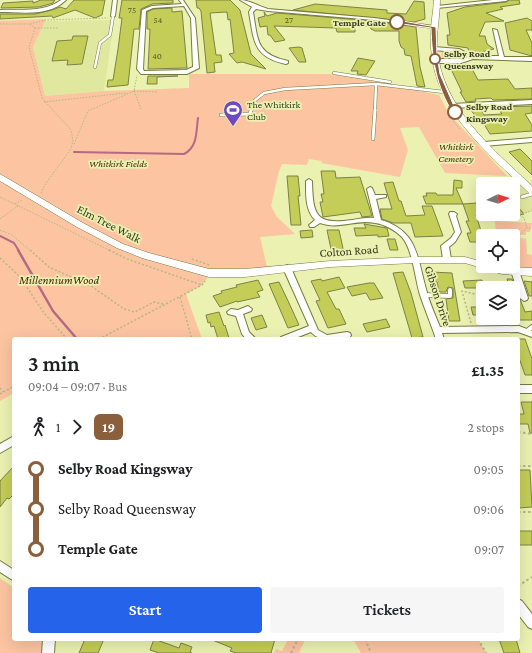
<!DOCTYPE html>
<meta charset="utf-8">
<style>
:root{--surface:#fff;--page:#f6f6f6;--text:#202124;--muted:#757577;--accent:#2563eb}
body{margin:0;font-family:"Crimson Pro",serif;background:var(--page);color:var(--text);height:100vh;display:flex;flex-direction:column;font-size:15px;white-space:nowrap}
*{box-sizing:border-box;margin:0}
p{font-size:13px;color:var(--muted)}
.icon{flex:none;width:22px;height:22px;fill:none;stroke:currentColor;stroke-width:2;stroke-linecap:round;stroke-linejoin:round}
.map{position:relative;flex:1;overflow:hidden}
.panel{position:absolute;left:12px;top:337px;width:508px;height:304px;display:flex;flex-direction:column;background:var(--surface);border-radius:4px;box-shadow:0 4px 16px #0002}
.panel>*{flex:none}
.badge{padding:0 8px;border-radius:6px;font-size:14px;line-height:26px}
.needle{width:26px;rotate:85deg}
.fabs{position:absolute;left:476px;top:177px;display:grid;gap:8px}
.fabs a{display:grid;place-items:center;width:44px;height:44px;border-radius:4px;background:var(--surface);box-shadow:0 4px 16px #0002;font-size:20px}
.map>.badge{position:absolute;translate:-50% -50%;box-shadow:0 0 0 2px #fff}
.legs{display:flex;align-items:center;gap:6px;height:44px;padding:0 16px;font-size:13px}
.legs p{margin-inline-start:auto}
.head{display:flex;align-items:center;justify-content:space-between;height:68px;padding:0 16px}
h1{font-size:22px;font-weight:600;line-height:30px}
.button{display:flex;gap:8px;margin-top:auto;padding:8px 16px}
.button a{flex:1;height:46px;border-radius:4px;background:var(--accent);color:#fff;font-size:16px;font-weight:600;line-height:46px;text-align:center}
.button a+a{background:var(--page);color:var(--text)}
ul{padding:0 16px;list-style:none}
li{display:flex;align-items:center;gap:14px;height:40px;font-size:15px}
li i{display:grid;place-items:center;width:6px;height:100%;margin:0 5px;background:currentColor}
li i::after{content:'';width:10px;height:10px;margin:-5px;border:3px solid;border-radius:50%;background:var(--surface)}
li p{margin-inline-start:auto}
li:first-child i{background:linear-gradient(#0000 50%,currentColor 0)}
li:last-child i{background:linear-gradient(currentColor 50%,#0000 0)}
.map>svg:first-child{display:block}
</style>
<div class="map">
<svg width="532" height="653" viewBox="0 0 532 653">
<rect width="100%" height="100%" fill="#eaf1b1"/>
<path fill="#e0e89f" d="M114 20 104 91 45 96 33 47 45 21Z
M532 182V212L505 218 501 214H513V188H521L519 186Z"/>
<path fill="#fcc4a1" d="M46 19 33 47 45 96 104 91 189 88V74H330L425 90 424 92 439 95 449 114 507 176 445 173 419 127 400 128 408 150 400 177 321 163 322 161 309 159 307 165 282 164 279 171 271 206 277 217 295 234 260 237 267 267 234 269 209 276 202 285 186 294 202 339H14V393L0 401V21Z
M441 51 459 53 465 57 459 59H442Z
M495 221 532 223 530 232H526V235H520L521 238 526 239 527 254 532 255V272L502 270 487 266H513V236H496Z
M0 578 14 588V639H44L41 653H0Z
M288 639H316L305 640 299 653H274L276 649 282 651Z
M353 639H478L486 653H361Z"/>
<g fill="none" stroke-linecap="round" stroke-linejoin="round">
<path stroke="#b46a83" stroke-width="2" d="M74 152 184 154C198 147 196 131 198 118
M0 236 14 243 19 251"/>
<path stroke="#b46a83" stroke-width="2.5" d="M18 250 53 311 77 339"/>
</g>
<path fill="#c3cd57" stroke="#7c8245" d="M41 0H55L53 3 39 7 1 8 3 3 33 1V3Z
M74 0H105L102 15 95 18 75 10 53 18 52 16 0 19V14H35L52 10 60 7 66 9Z
M122 0H173V3L152 4 141 9 139 29H134L128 85 107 87 108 80H113L118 49 122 18H119Z
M196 0H230L240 10 251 54 266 69 242 62 237 63 229 54 234 53 230 19 228 20 227 12 210 13 216 55H221L222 62 214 63 215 72 207 73 201 11 199 8H197Z
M509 0H519L520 4 500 7 503 9 486 13 504 21 485 22 479 36H485L487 44 494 49 472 54 469 52 468 48 448 45 447 35H450L447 13 465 7 506 2Z
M414 1 424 2 425 19 414 22 293 10 315 4 387 10V13L406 14Z
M172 8V12L182 11 187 68 148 69 150 29H147V12L153 9Z
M264 12 267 16 277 13 374 21 416 27 420 67 425 87 417 86 411 56 405 55 404 49 401 47 399 41V31H375L371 29 370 26H355V32H337L336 28 274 26 285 40 275 42 270 35H268L267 26 260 27 258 18 265 16Z
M527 18 532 21V30H526L532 43V56L510 50 505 23Z
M73 36H88L82 64 67 65 68 60 52 61 57 41 72 40Z
M299 47 302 48 306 62H299L289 48Z
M358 58 375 61 366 75 357 74 358 71H351Z
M449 65H470L478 80 508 79 515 89 532 88V99L493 100 491 98 475 99 476 101 466 102 460 92H462Z
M148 76H178L157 77V84H147Z
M532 106V113L525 114 532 125V131L490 134 484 124H482L470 109 480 108 484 115 502 114 497 107Z
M520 149 532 161V175L509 152Z
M321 171H335L336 178 360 177 372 216 362 217 360 212 323 217 320 202H323L321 194H324Z
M287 176H298L300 196H298L301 225H291Z
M454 180 462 181V188H456L463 204H426L423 196H427L426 193H436L437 195H453Z
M393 182 399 201H401L406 216 425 215 422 206H432L443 236 415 237 411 223H393L382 219 380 209H392L384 183Z
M513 201 524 214 513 216Z
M477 203 481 215H476L482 234H480V239H478L479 242H470L467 233H471L466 221H469L463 204Z
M364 224 387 228 389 236 378 237V235L356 236 354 228H366Z
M312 230 313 237 301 238 300 231Z
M327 230H339L344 253 332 254Z
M387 239H395L398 250H390Z
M403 272 411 293 423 337 412 338 393 273Z
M431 272 452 273 460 321H449L446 299 453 298V288L448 287 446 292H439L437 282 433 280Z
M339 277 345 288 327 292 336 309H339L346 324 328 328 316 301 320 300 311 281 321 279 322 281Z
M507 279H512L525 312 532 311V320H513V312H518L513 297V288H510Z
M258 280 263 290 257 292 260 297 237 302V301L220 307 213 296 222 293 221 291 237 287 236 285Z
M482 280 484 288H465L463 281Z
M524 281 532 282V296H529Z
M279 282 289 303 299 325 288 328 269 284Z
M369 283H374L383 298 370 300 366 293 352 296 347 287Z
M471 307H483V315H473Z
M219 312 224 326 225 325 229 338 218 339 214 326 211 327 210 322 208 323 206 315Z
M262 315 267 327 256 330 251 318Z
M386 319 390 327 367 332 363 324Z
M518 339H525L532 359V375H525L518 355Z
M521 402H532V433H530L528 424H518V414H524Z
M14 466V494L9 499 7 498 0 507V481Z
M518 470H530L532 507 518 508Z
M518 531H532V545H518Z
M85 639H104L98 653H79Z
M154 639 179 648 181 643 192 647 190 652 192 653H159L150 650Z
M210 639H275L271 653H236L230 651 232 648Z
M499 639H516L520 653H504Z"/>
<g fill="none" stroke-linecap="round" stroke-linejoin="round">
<defs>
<path id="lane-far2" d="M95 67 100 43 110 35 113 16
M334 73 390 82
M251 111 253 102 264 93 285 89 376 84 444 92
M375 111 376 84"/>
<path id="lane-far1" d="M221 115 250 114 251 110
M373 139 375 110
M522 197 532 194"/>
<path id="lane" d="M424 295 450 296V290
M527 331 532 327"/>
<path id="street" d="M61 0H66C49 17 22 12 0 12V10C20 9 44 13 61 0Z
M113 0H117L115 16 113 17 111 16Z
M179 0H183L195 18 199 68 187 74H141L137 69 142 10 152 6 182 4ZM184 6 191 18 193 67 186 70 144 71 143 69 146 11 153 8Z
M240 0C248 0 259 6 268 9L374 18 433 26 435 27 433 28 374 20 268 11 256 9 253 12C258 41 256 54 288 61V63L286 64C253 57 254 41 249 12L252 7Z
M493 0H508L506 1 437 8 435 7 437 6Z
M493 29 497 30 504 57H532V61L473 59 461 63H435L432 61 435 59H460L468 57 458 52 432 50V48L434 47 459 49 473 56H499Z
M532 100V104L452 108 449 106 452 104Z
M532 138V142L484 146 481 144 484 142Z
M309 179 312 181C313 215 315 225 352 220 359 219 367 217 374 218L367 189 370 187 372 188 375 195H386V197L376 199 381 220C418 231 417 257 426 289 429 302 435 314 440 327L519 326 532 331V337L518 332 442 333 444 339H436C431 324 425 310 420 295 415 279 413 250 402 237 395 230 384 224 375 223 356 219 338 230 320 223L314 227H310L309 225 315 220C305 210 306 194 306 181Z
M450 212H454L457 214 456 216 461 232 455 242 449 247 451 259 447 261 443 259 441 246 451 238 455 232 449 214Z
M287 265 291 268 318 330 327 335 347 332 350 333 351 335 350 337C338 341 319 342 311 332L293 339H280L281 337 309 326 283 268Z
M515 268 519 271 528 298 527 300 524 301 520 298 511 271Z
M248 306 252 309 251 311 243 314 249 332 256 339H246L242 334 236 316 228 314 227 312 231 309 238 310Z
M518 385H532V393H518Z
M14 436V445L0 453V444Z
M0 561 14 570V581L0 572Z
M518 599 522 601 532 614V629L528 627 518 614Z
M43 639H55L54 653H42Z"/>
<path id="secondary" d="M434 0H440C440 16 436 33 437 49 443 109 491 147 532 186V194L529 193C487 152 435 111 431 48 429 32 433 16 434 0Z
M0 174 83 223 123 244 149 253 209 269H245L330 261 414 257H465L483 262V266L532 268V276L502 274 465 263H414L330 267 245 277H209L142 258 117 248 77 227 0 181Z"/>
</defs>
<use href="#lane-far2" stroke="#767c3f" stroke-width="3.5"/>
<use href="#lane-far1" stroke="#767c3f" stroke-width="4"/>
<use href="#lane" stroke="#767c3f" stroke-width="5.5"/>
<use href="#street" stroke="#767c3f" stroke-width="2"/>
<use href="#secondary" stroke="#767c3f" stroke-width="1"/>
<path stroke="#b3b984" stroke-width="1" stroke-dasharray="1.5 1.5" stroke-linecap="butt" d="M0 24H29L35 28 29 47 42 98 71 130 73 140 71 149
M30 24 45 20 108 18
M35 28H58
M134 91 158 92
M134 91 141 109
M44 102 126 93
M453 121 460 129
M74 144 88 111 134 91 137 75
M41 193 46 183 71 149
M0 197 111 251
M15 204 22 200
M520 215 524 218 527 228
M520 215 532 210
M0 219 19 205
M0 230 12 235 31 251
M513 241 527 228H532"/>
<path stroke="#b3b984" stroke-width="1.5" stroke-dasharray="2 2" stroke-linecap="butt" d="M30 250 49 267 91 286 124 309 135 312 154 302 163 304
M109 250 127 259 202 285
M0 258 20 277 44 313 67 339
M192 259 209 265
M180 297 192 339
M471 323 462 291 483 296
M99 339 202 285 205 281
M0 388 3 392
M0 394 14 386"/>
<path stroke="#b3b984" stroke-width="2" stroke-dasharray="2.5 2.5" stroke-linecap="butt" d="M518 432 532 434
M518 466H532
M518 512H532
M518 586 532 577
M365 639 371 653
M478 639 486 653
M291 653 298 639"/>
<use href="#lane-far2" stroke="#fff" stroke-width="2.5"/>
<use href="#lane-far1" stroke="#fff" stroke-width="3"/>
<use href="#lane" stroke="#fff" stroke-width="4"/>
<use href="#street" fill="#fff" fill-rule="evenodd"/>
<use href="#secondary" fill="#fff" fill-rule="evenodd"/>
</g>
<path fill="#8b5e3c" stroke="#fff" d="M397 20 436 27 437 55 440 74 457 113H453C436 86 432 59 431 28L395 23Z"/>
<defs>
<symbol id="stadium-pin" viewBox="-11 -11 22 30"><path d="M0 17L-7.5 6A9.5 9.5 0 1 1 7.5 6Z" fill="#6e49c1" stroke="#eaf1b1"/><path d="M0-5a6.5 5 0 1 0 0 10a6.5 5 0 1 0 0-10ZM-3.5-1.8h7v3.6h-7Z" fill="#fff"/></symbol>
</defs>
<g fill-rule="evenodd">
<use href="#stadium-pin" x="222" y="99" width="22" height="30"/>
</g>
<g fill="#fff" stroke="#8b5e3c" stroke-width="2">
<circle cx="397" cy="22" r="7"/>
<circle cx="435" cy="59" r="5"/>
<circle cx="455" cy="112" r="7"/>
</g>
<g text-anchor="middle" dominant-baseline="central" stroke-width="3.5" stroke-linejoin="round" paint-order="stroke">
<g font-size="9" fill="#585d2c">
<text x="132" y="10">75</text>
<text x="158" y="20">54</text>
<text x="289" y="20">27</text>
<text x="157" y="56">40</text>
</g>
<g font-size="10" font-weight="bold" fill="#35381e" stroke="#eaf1b1" text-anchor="start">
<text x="386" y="22" text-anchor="end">Temple Gate</text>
<text x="444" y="53">Selby Road<tspan x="444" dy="12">Queensway</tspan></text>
<text x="466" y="106">Selby Road<tspan x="466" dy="12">Kingsway</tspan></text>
</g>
<g font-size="10" fill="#35381e" stroke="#eaf1b1" text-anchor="start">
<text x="247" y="104">The Whitkirk<tspan x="247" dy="12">Club</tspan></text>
</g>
<g font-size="10" font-style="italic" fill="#4c260b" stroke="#eaf1b1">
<text x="456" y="146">Whitkirk<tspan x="456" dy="12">Cemetery</tspan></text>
<text x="118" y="163">Whitkirk Fields</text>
</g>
<g font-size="12" fill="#35381e" stroke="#eaf1b1">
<text transform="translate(109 224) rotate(27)">Elm Tree Walk</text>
<text transform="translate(349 251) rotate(-4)">Colton Road</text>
<text transform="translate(438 296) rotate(72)">Gibson Drive</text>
</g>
<g font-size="12" font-style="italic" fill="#4c260b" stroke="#eaf1b1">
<text x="59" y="280">MillenniumWood</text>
</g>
</g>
</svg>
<div class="fabs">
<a><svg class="needle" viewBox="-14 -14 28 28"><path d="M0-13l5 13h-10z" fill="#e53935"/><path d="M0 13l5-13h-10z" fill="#757577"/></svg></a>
<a><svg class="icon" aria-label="locate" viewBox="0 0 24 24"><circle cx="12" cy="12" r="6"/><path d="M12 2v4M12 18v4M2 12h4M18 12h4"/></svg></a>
<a><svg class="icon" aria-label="layers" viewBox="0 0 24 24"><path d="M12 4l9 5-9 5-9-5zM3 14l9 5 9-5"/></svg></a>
</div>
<section class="panel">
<div class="head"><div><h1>3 min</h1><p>09:04 – 09:07 · Bus</p></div><b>£1.35</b></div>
<div class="legs"><svg class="icon" aria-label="walk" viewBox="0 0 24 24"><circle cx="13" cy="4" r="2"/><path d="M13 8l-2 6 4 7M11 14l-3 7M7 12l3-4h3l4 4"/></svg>1<svg class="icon" aria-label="forward" viewBox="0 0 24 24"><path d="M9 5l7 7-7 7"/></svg><b class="badge" style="background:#8b5e3c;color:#fff">19</b><p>2 stops</p></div>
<ul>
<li><i style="color:#8b5e3c"></i><b>Selby Road Kingsway</b><p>09:05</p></li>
<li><i style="color:#8b5e3c"></i><span>Selby Road Queensway</span><p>09:06</p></li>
<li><i style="color:#8b5e3c"></i><b>Temple Gate</b><p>09:07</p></li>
</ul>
<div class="button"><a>Start</a><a>Tickets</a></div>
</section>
</div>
